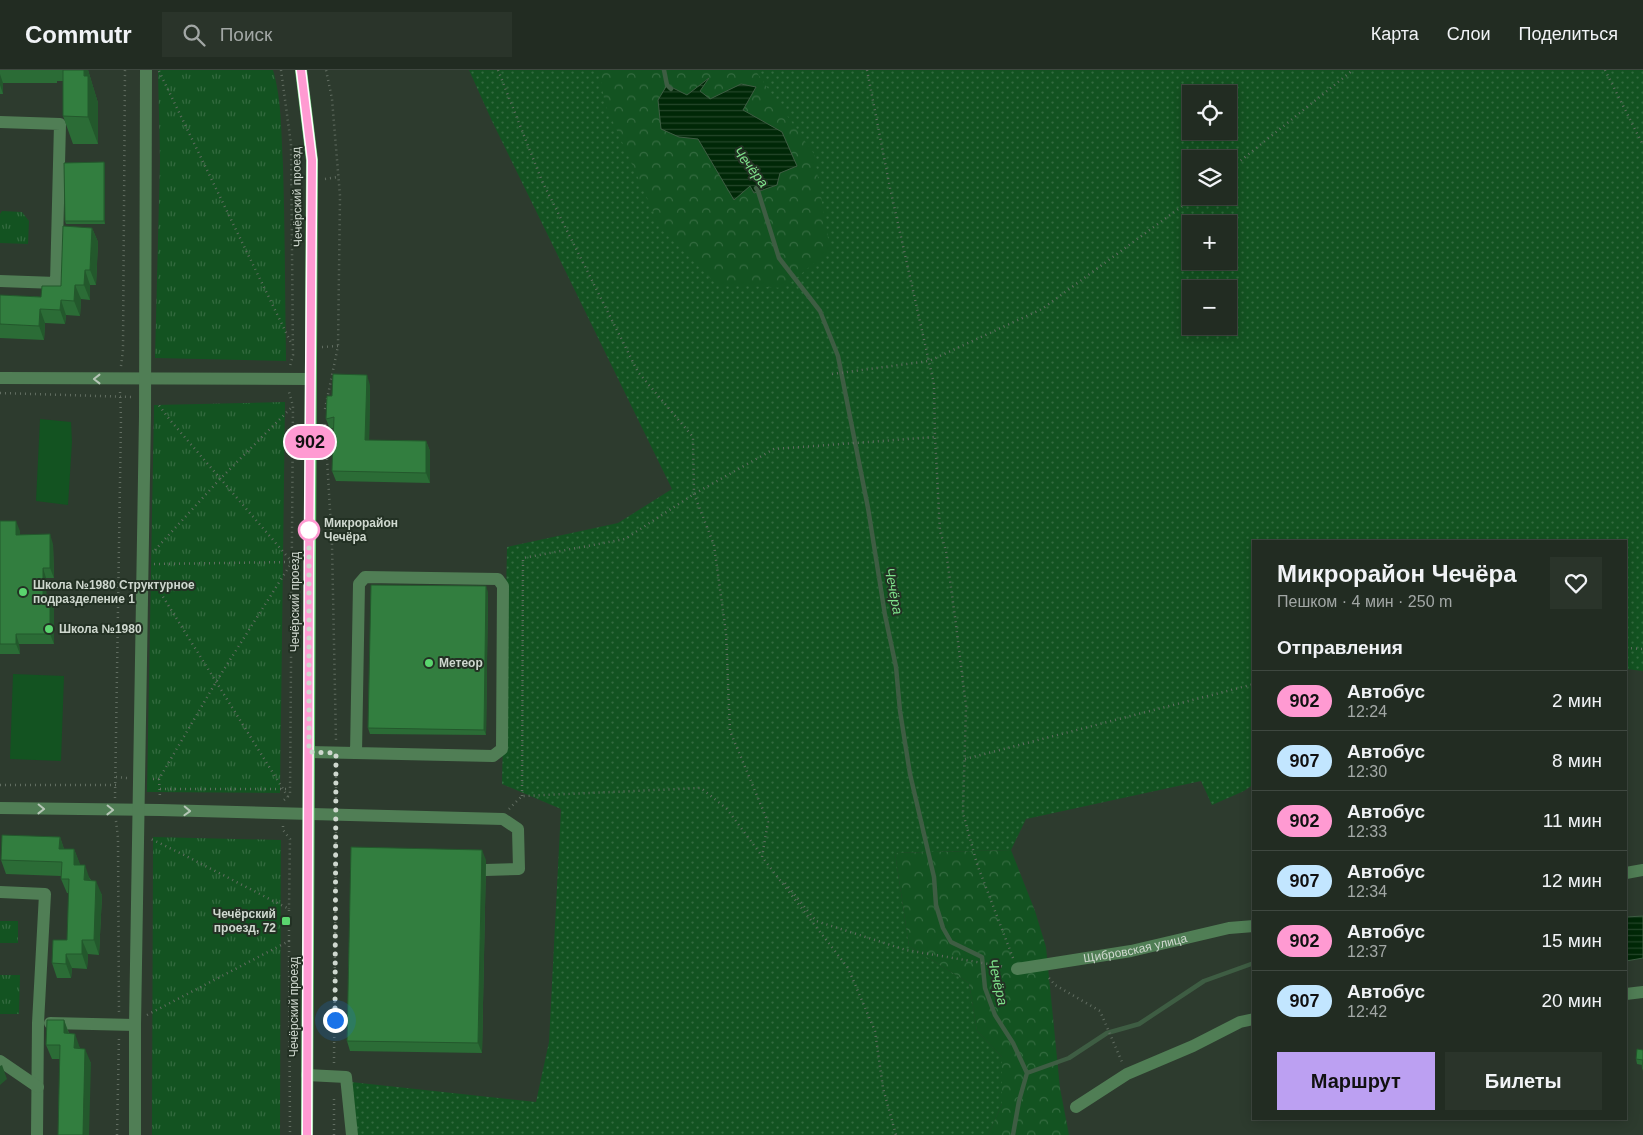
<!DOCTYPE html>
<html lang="ru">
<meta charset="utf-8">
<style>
:root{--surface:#222c22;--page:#2a342a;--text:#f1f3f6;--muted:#a2a7a5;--line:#3f4840;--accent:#bca0f2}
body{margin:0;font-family:Arial,sans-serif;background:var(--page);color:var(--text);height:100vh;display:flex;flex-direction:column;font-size:19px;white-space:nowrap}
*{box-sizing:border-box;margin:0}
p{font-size:16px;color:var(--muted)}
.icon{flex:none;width:28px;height:28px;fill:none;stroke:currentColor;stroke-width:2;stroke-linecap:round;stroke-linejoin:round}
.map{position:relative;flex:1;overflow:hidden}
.details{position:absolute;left:1252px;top:470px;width:375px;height:580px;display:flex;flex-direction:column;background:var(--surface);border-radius:0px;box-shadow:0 2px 12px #0003,0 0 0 1px var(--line)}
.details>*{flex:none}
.badge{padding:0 10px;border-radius:16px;font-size:18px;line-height:32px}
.controls{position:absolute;left:1182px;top:15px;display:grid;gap:10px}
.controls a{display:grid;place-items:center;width:55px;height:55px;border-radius:0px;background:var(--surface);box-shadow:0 2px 12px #0003,0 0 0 1px var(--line);font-size:25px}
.you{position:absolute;width:25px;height:25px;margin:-12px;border:4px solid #fff;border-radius:50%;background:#1a73e8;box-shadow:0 0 0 8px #1a73e833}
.map>.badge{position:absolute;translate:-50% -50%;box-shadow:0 0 0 2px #fff}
h2{padding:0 25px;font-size:19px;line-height:45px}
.round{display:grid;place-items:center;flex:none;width:52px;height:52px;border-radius:0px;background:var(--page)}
.head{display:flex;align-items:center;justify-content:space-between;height:85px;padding:0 25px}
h1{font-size:24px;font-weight:600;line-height:38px}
.button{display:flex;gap:10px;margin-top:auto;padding:10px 25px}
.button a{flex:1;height:58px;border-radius:0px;background:var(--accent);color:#111;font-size:20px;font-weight:600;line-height:58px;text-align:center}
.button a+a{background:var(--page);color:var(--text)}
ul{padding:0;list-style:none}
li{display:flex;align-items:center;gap:15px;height:60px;padding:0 25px;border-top:1px solid var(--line)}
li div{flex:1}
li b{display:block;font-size:19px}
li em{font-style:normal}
li .badge{min-width:55px;font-weight:700;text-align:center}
header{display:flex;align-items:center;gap:30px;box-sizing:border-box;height:70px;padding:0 25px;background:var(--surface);border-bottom:1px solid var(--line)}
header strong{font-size:24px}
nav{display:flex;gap:28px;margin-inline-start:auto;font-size:18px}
.search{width:350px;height:45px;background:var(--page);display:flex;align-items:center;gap:12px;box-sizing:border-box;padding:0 18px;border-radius:0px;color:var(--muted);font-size:19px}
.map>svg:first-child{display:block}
</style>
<header>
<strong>Commutr</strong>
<div class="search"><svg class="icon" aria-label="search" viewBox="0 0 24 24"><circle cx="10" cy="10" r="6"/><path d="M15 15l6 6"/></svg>Поиск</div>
<nav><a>Карта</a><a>Слои</a><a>Поделиться</a></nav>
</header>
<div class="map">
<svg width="1643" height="1065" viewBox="0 0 1643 1065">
<defs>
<pattern id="grass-dots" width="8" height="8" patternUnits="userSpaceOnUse" patternTransform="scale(1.25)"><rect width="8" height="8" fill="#135321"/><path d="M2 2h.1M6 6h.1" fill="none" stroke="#346b40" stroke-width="1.8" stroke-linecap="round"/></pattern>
<pattern id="forest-crowns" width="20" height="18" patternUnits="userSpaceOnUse" patternTransform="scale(1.25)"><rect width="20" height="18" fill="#135321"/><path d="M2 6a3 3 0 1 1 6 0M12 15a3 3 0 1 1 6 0" fill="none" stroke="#346b40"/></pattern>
<pattern id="park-tufts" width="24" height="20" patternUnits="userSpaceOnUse" patternTransform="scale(1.25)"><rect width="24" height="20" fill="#135321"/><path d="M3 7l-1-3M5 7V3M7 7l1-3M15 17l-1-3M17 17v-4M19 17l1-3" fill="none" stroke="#346b40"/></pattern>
<pattern id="water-rules" width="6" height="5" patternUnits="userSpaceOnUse" patternTransform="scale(1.25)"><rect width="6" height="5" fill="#002807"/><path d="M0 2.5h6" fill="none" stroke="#24462a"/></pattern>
</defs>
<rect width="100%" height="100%" fill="#2d3b2e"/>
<path fill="url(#grass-dots)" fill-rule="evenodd" d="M469 0H1643V601L1626 599V471H1254V714L1244 721 1212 735 1201 711 1026 749 1011 780 895 783 909 876 969 913 977 961 1002 987V1034L988 1065H349L351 1012 536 1032 549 972 561 739 502 714 507 477 618 453 672 419 492 51ZM1191 24H1229V61H1191ZM1191 89H1229V126H1191ZM1191 154H1229V191H1191ZM1191 219H1229V256H1191Z"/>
<path fill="url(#forest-crowns)" d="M599 0H755L814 84 830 180 784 218 716 214 661 159 605 34Z
M1011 780 1035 841 1046 877 1060 1018 1069 1065H988L1002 1034V987L977 961 969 913 909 876 895 783Z"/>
<path fill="url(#park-tufts)" d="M158 0H273C282 30 281 64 283 95 285 160 285 226 286 291L155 288 160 91Z
M2 141 22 142 29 151 28 174 0 173V144Z
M285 332 280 723 147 722 154 335Z
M153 767 281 770 280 1065H152Z
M0 851H18V873H0Z
M0 905H20L19 944H0Z"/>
<path fill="#135321" d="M40 349 71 352 72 372 68 435 36 431Z
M13 604 64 606 61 691 10 689Z"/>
<path fill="url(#water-rules)" stroke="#3e5d43" d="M709 8 700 21 710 29 741 14 756 17 743 40 782 62 797 96 780 103 777 115 754 123 750 116 734 130 698 69 679 67 661 59 658 30 667 15 687 25Z
M1643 846V888L1626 891V847Z"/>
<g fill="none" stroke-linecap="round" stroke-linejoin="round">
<path stroke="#3e5d43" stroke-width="4.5" d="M664 0 667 15 671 19
M756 118 758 121 779 188 820 241 838 286 868 438 885 545 896 597 900 641 910 704 934 807 936 835 943 858 951 872 982 887 985 918 995 945 1013 973 1027 1003 1019 1031 1013 1065
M1027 1003 1069 988 1107 963 1139 954 1204 911 1254 893"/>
<path stroke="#616d61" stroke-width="2.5" stroke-dasharray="1 4" stroke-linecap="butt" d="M281 0 291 74 293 285 290 296
M498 0 542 111 638 302 693 367 694 424 714 475 726 563 730 661 768 752 762 787 848 898 875 961 883 1018 896 1065
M867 0 890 118 934 314 935 367 940 461 946 481 955 547 966 636 963 743 977 794 1013 888
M1605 0 1643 75
M159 1 291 273
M1229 100 1353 0
M325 109 338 107
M322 277 338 276
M121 296 123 280 125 0
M832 304 929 291 1042 239 1196 126
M0 323 132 327
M325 339 338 276 340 126 332 29 326 0
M325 354 332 475 336 671
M155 480 220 409 293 336
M154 494 292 492
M155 514 288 727
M1626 578 1643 579
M965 689 1254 614
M116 707 127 708
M153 709H159L216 612 292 492 170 350 158 334
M159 709 160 728
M0 715H116
M160 719H290
M522 726 523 488 625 469 694 424 774 379 935 367
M115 728 121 349 120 321
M284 730 290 725 293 336 289 322
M336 733V694
M509 739 522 726 701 718 727 739 762 786
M116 751 118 768 119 943
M283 756V760L290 769 289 839
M785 813 816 851 906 880 1006 897
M289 871 290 1065
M1049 908 1055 915 1100 941 1122 992
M147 945 289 871V839L184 785 151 769
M334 993 336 756
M117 1065 119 966
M334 1065V1029"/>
<g stroke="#507e55" stroke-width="12">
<path d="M0 52 60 54 56 213 0 211"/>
<path d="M0 308 310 309"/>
<path d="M309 682 493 686 502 679 503 516 498 509 365 507 359 514 356 683"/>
<path d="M0 738 160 740 503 749 518 759 519 799 486 800"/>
<path d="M1626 803 1643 800"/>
<path d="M0 822 45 824 38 953 37 1065"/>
<path id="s1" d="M1017 899 1131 881 1229 858 1254 856"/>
<path d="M1626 924 1643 922"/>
<path d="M50 953 135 955"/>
<path d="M0 991 38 1017"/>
<path d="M307 1005 346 1007 352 1065"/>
<path d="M1076 1037 1127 1004 1193 976 1240 952 1254 949"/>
<path d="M135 1065V955L145 346 146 0"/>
</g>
<path stroke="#60c46e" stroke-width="12" d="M301 0 312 90 307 1065"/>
</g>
<path fill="#2b6c36" d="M0 0H88L98 33V74H73L63 46V11H57V13H3V24H0Z
M104 92 105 95V154H66L65 151Z
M92 158 98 172 96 215H90V230L81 229 80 246 66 245 65 254 45 253 44 270 0 268V225L41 227 61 216Z
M370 315 369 370 426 371 430 381V413L336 411 332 401 333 358 330 359 326 349 332 326Z
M0 451 20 461V465L53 474 54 508H46V526L54 536V574H19L20 584H0Z
M488 522 486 665 370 664 368 658Z
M60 767 64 779H74L80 795 102 825 99 885 88 884 87 899 72 898 71 908H57L52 893 67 870 69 823H67L61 809V806L6 804 1 790Z
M486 790 482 983 350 981 347 971Z
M64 950 69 963 91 993 60 989H52L46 975Z
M1643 980V1001L1642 997V995L1637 994 1636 989Z"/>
<path fill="#23582c" d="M84 0H88L98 33V74L88 47Z
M0 4 3 13V24L0 15Z
M104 92 105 95V154L104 151Z
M92 158 98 172 96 215 90 200Z
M85 200 90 215V230L84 215Z
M75 215 81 229 80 246 74 231Z
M61 230 66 245 65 254 60 240Z
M40 239 45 253 44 270 39 256Z
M367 305 370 315 369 380 365 370Z
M426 371 430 381V413L426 403Z
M16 451 20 461V475L16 465Z
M50 464 53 474 54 508 50 498Z
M43 498 46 508 47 536 43 526Z
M486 516 488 522 486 665 484 660Z
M50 526 54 536V574L50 564Z
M16 564 19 574 20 584 16 574Z
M60 767 65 782 59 779Z
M74 779 80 794 79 809 74 795Z
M482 780 486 790 482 983 478 973Z
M85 795 90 810V825L84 810Z
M96 811 102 825 99 885 94 870Z
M82 870 88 884 87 899 82 884Z
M66 884 72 898 71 908 66 894Z
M64 950 69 965 64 963Z
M75 964 80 978 79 993 74 978Z
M85 979 91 993 89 1065H83Z
M2 995 7 1009 0 1015V996Z"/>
<path fill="#327e3f" stroke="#23582c" d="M63 0H84V6H88V47L63 46Z
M104 92V151H65L64 93Z
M63 156 92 158 90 200H85L84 215H75L74 231 61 230 60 240 40 239 39 256 0 254V225L41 227 42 216H61Z
M333 304 367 305 365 370 426 371V403L332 401 334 347 326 349 327 326H332Z
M0 451H16V465L50 464V498H43V526H50V564H16V574H0Z
M371 515 486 516 484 660 368 658Z
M2 765 60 767 59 779H74V795H85L84 810 96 811 94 870H82V884H66V894L52 893 53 870H67L69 809H61L62 792 1 790Z
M351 777 482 780 478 973 347 971Z
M47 950H64V963L75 964 74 978 85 979 83 1065H58L60 975H46Z
M1637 979 1643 980V997H1642L1643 990 1636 989Z"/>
<defs><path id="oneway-chevron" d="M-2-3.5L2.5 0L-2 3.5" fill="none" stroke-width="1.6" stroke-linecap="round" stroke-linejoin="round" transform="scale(1.25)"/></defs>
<g stroke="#b6c6b7">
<use href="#oneway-chevron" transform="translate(97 309) rotate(-180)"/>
<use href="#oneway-chevron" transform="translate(41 739) rotate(1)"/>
<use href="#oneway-chevron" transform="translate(110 740) rotate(1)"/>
<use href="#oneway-chevron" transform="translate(187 741) rotate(2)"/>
</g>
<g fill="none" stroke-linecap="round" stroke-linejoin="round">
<defs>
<path id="line" d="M301 0 312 90 309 493 307 1065"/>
</defs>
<use href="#line" stroke="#fff" stroke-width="11"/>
<use href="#line" stroke="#ff9ad2" stroke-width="8"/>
<path stroke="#cfd8cf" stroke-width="5" stroke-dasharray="0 9" d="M309 460V682L336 683 335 950"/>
</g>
<circle fill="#fff" stroke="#ff9ad2" stroke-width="2.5" cx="309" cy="460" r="10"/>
<g fill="#5ad56e" stroke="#233124" stroke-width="2">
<circle cx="23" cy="522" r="5"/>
<circle cx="49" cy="559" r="5"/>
<circle cx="429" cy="593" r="5"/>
<rect x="281" y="846" width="10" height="10" rx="2.5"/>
</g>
<g text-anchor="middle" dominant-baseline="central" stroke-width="4" stroke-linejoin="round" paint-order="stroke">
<g font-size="12" fill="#cfd8cf" stroke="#233124">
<text transform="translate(297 127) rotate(-91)">Чечёрский проезд</text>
<text transform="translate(295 532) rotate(-90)">Чечёрский проезд</text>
<text stroke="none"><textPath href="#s1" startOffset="120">Щибровская улица</textPath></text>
<text transform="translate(294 937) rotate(-90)">Чечёрский проезд</text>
</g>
<g font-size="12" font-weight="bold" fill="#cfd8cf" stroke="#233124" text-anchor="start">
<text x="324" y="453">Микрорайон<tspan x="324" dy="14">Чечёра</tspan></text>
</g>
<g font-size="12" font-weight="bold" fill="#cfd8cf" stroke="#233124" text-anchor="start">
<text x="33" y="515">Школа №1980 Структурное<tspan x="33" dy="14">подразделение 1</tspan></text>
<text x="59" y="559">Школа №1980</text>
<text x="439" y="593">Метеор</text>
<text x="276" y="844" text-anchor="end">Чечёрский<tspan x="276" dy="14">проезд, 72</tspan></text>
</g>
<g font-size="14" font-style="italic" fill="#7ee08a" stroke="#233124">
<text transform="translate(751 97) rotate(52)">Чечёра</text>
<text transform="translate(894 521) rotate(79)">Чечёра</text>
<text transform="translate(998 912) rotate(77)">Чечёра</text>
</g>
</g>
</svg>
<div class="controls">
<a><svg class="icon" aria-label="locate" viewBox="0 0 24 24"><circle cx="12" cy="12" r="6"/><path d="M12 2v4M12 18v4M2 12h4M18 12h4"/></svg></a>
<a><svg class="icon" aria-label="layers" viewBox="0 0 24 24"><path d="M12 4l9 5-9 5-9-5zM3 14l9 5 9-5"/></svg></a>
<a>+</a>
<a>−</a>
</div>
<div class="you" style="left:335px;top:950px"></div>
<b class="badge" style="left:310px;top:372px;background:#ff9ad2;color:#111">902</b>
<section class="details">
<div class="head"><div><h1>Микрорайон Чечёра</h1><p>Пешком · 4 мин · 250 m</p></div><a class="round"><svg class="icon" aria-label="heart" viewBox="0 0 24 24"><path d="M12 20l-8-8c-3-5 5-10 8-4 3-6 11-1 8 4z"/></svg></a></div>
<h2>Отправления</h2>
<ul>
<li><span class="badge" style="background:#ff9ad2;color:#111">902</span><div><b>Автобус</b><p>12:24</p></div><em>2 мин</em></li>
<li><span class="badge" style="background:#c2e6ff;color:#111">907</span><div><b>Автобус</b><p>12:30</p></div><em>8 мин</em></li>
<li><span class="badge" style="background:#ff9ad2;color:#111">902</span><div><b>Автобус</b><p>12:33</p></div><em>11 мин</em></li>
<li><span class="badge" style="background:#c2e6ff;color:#111">907</span><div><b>Автобус</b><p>12:34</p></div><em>12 мин</em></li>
<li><span class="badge" style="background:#ff9ad2;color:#111">902</span><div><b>Автобус</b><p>12:37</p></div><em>15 мин</em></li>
<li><span class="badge" style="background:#c2e6ff;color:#111">907</span><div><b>Автобус</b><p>12:42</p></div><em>20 мин</em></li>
</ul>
<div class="button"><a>Маршрут</a><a>Билеты</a></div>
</section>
</div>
